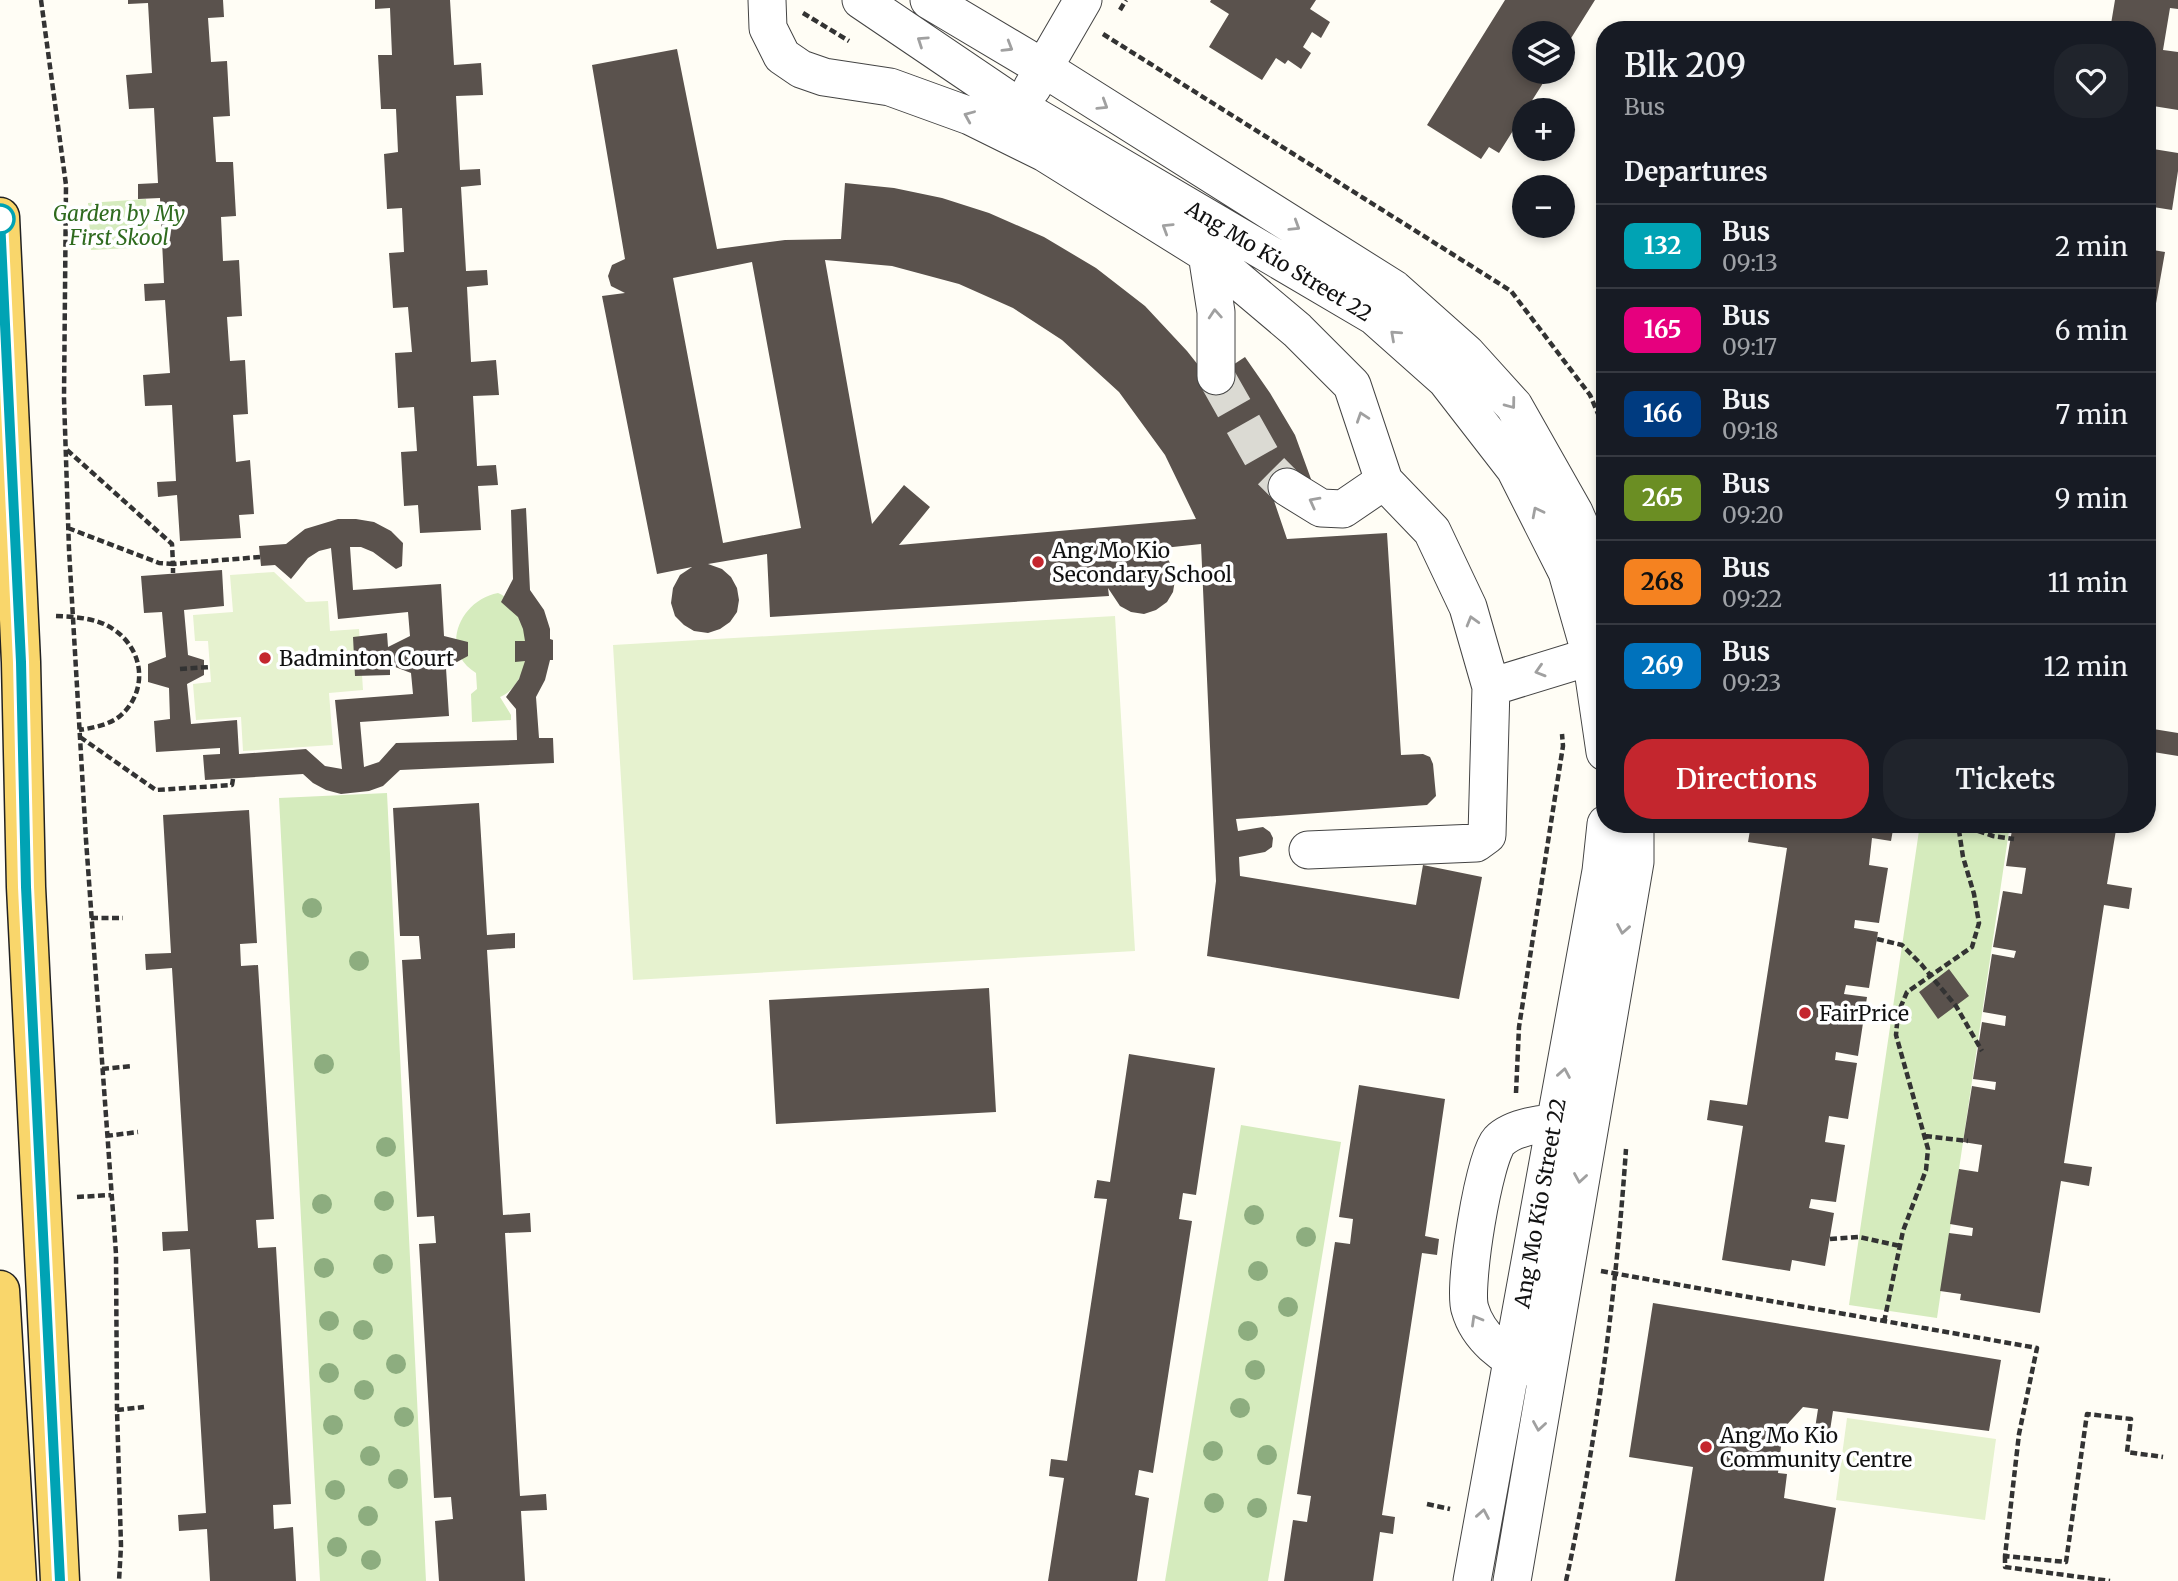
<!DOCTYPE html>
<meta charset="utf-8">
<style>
:root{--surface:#171b24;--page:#20242c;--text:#f1f3f6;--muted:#9ea1a6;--line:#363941;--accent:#c4262e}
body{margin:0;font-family:Merriweather,serif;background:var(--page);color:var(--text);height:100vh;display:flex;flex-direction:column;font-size:26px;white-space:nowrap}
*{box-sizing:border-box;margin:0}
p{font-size:23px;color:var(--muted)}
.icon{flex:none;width:38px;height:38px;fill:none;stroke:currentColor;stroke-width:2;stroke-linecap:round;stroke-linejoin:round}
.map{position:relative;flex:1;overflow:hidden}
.side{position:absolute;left:1596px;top:21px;width:560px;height:812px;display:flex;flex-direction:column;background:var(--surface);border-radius:28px;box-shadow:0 4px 10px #0003}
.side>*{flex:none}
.badge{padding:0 14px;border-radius:10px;font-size:24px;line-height:46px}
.tools{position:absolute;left:1512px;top:21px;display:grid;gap:14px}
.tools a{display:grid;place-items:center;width:63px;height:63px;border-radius:50%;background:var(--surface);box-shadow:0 4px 10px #0003;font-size:35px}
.map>.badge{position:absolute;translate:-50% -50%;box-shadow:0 0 0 4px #fff}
h2{padding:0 28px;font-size:26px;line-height:63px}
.round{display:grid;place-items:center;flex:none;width:74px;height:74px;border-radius:28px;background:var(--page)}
.headline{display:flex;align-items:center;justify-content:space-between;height:119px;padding:0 28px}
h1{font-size:33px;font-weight:600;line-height:52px}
.cta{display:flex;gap:14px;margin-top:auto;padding:14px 28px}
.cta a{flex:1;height:80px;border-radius:28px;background:var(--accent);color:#fff;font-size:28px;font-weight:600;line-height:80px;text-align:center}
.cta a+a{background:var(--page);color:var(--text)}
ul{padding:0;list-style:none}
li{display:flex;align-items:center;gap:21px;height:84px;padding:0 28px;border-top:2px solid var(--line)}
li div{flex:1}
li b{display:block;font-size:26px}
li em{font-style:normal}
li .badge{min-width:77px;font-weight:700;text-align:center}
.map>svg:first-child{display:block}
</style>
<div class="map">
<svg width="2178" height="1581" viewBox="0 0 2178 1581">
<rect width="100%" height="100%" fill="#fffdf5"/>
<path fill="#d5ebbd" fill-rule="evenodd" d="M146 199 149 247 91 250 88 203Z
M498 593C533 607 538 680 500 697L511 715V720L472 722 471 694 477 689 476 673C438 650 460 600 498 593Z
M387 793 426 1581H320L279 798Z
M1920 824H2010L1937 1318 1849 1305ZM1949 970 1938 1018 1919 992Z
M1241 1125 1341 1142 1268 1581H1165Z"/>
<path fill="#e6f2cf" d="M274 572 306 602 328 601 330 631 359 629 363 690 329 693 333 745 243 751 241 717 196 720 193 684 211 682 208 641H195L193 615 233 612 230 575Z
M1115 616 1135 951 633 980 613 645Z
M1847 1418 1996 1439 1985 1520 1836 1500Z"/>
<path fill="#5a524d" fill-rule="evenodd" d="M128 0H223L224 17 208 18 211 62 227 61 230 116 213 117 216 162H233L236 216 221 217 223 261 239 260 242 316 227 317 230 361 245 360 248 414 233 415 236 462 250 460 254 514 239 515 241 538 180 541 177 495 158 497 157 482 176 481 172 405 145 406 143 375 170 373 165 300 145 301 144 284 164 283 160 198 138 199V184L158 183 154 108 129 109 126 75 152 73 148 3 128 4Z
M375 0H450L454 65 481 63 483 95 456 96 460 170 480 169 481 185 461 187 466 271 487 270 488 285 467 287 471 362 496 360 499 395 473 396 477 466 496 465 498 485 478 486 481 530 420 533 418 505 404 506 401 452 417 451 414 407 398 408 395 353 412 352 408 307 393 308 389 253 404 252 402 208 387 209 384 154 398 152 396 109H381L378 55H392L390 8 375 9Z
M1211 0H1316L1310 9 1330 22 1321 38 1312 32 1303 47 1311 53 1301 69 1288 60 1285 64 1276 58 1262 80 1209 47 1229 14 1210 2Z
M1505 0H1595L1563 51V33H1524V72H1550L1499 153 1489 147 1481 159 1427 125Z
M2115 0H2178V9L2170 8 2163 50 2178 52V110L2153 106 2149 131 2147 30H2110Z
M677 49 717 249 785 240 841 239 845 183 894 188 942 198 989 213 1044 237 1096 268 1145 306 1187 351 1210 380 1245 357 1270 393 1295 435 1311 479 1271 492 1287 539 1387 533 1401 755 1423 754 1430 757 1433 764 1436 796 1427 805 1236 819 1238 831 1263 827 1270 832 1273 838 1272 847 1265 852 1239 857 1240 876 1416 905 1423 865 1482 877 1459 999 1207 956 1216 881 1201 544 1154 549 1167 558 1174 569 1175 580 1173 592 1167 602 1156 610 1144 614 1131 612 1120 606 1108 588 1109 596 770 617 767 554 708 564 722 569 731 577 737 588 739 600 737 612 730 622 720 629 708 633 694 631 684 625 675 616 671 603 673 588 680 575 692 567 657 574 602 296 625 293 611 286 608 276 612 265 625 259 592 65ZM825 260 892 266 959 284 1013 308 1062 340 1119 392 1165 455 1196 519 899 545 930 507 904 485 872 524ZM752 262 801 528 723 543 673 278Z
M2147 148 2178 153V171L2172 210 2147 206Z
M2147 249 2165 252 2155 309 2147 307Z
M526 508 530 590 544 610 550 629V639L553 640V660H550L545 680 536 697 539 738H553L554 763 400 770 383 786 369 791 341 794 326 790 313 783 303 774 205 780 203 755 220 754V748L156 752 154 721 170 719 169 688 148 682V664L166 657 162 612 144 613 141 576 222 570 224 606 184 610 188 655 204 660V675L187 684 191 724 237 720 239 754 306 749 325 766 342 769 335 700 413 694 411 673 390 665V675L355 676 353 637 387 633 388 647 410 636 408 612 338 619 331 548 319 551 308 558 291 579 275 565 261 566 259 546 286 544 305 529 338 519H356L374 522 391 531 403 543 402 566 396 569 373 552 361 547H350L353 590 441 584 444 636 468 642V656L446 668 449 716 360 722 364 767 379 762 396 743 517 740 516 709 506 697 519 679 525 661 515 662V641H525L523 629 518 617 501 602 513 579 511 510Z
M2147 728 2178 733V756L2147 751Z
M479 803 487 935 515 933V948L487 950 503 1215 530 1213 531 1232 505 1233 520 1496 546 1494 547 1510 521 1511 525 1581H439L435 1521 453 1519 451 1497 434 1498 419 1244 436 1243 434 1216 417 1217 402 960 421 959 419 936H400L393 808Z
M249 810 257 943 240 944 241 966 258 965 274 1219 256 1220 258 1248 276 1247 291 1504 273 1505 274 1529 293 1527 296 1581H210L207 1529 179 1531 178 1515 206 1513 190 1249 163 1251 162 1232 188 1231 172 968 146 970 145 954 171 953 163 815Z
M1751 824 1789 829 1790 824H1894L1891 841 1872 838 1869 865 1888 868 1879 923 1855 920 1854 928 1878 932 1869 988 1846 985 1844 994 1867 997 1858 1056 1836 1052 1835 1060 1857 1063 1848 1119 1829 1116 1825 1142 1845 1145 1836 1202 1811 1199 1809 1208 1834 1213 1825 1266 1792 1260 1790 1271 1722 1260 1743 1126 1707 1120 1710 1100 1747 1105 1787 848 1748 842Z
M2013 824H2117L2107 884 2132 888 2129 909 2104 905 2064 1163 2092 1167 2089 1186 2061 1181 2040 1313 1960 1300 1961 1294 1940 1291 1949 1233 1972 1236 1973 1228 1950 1224 1959 1169 1978 1172 1982 1145 1963 1142 1972 1086 1995 1090 1996 1082 1973 1079 1982 1022 2005 1026 2006 1016 1983 1012 1992 954 2014 958 2016 951 1993 947 2003 891 2022 894 2026 868 2006 866Z
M1949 969 1969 996 1938 1019 1919 992Z
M989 988 996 1112 776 1124 769 1000Z
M1129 1054 1215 1068 1196 1195 1183 1193 1179 1219 1192 1221 1153 1473 1139 1470 1135 1495 1149 1498 1137 1581H1048L1064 1478 1049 1476 1051 1459 1067 1461 1107 1199 1094 1198 1097 1180 1110 1182Z
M1359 1085 1445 1099 1425 1236 1439 1239 1437 1255 1422 1253 1382 1515 1395 1517 1393 1534 1380 1532 1373 1581H1284L1293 1520 1307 1522 1311 1496 1297 1494 1335 1242 1350 1244 1353 1219 1339 1217Z
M1653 1303 2001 1360 1989 1431 1833 1411 1829 1437 1814 1435 1818 1409 1803 1407 1783 1429 1778 1473 1787 1474 1784 1498 1836 1508 1824 1581H1675L1693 1467 1629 1457Z"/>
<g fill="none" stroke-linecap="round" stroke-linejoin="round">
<path stroke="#dbdad3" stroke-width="37" stroke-dasharray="37 18" stroke-linecap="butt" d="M1216 376 1268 468 1287 487"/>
<defs>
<path id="minor" d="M767 0 768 28 782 56 801 69 824 77 890 87 970 116 1045 153 1207 254 1297 330 1352 385 1384 481 1432 531 1468 607 1491 687 1487 835 1476 843 1308 850
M861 0 1019 107 1374 316 1446 380 1515 469 1567 572 1591 656 1605 752
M929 0 1045 69 1394 289 1466 353 1514 406 1574 512 1599 569 1605 591
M1032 88 1083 0
M1207 254 1216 312V376
M1287 487 1321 508 1343 509 1384 481
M1491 687 1605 652
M1530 1367C1504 1358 1478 1337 1470 1309 1463 1287 1484 1157 1499 1141 1516 1124 1555 1122 1577 1122
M1472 1581 1601 871 1606 824
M1512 1581 1635 862V824"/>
<path id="major" d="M0 217 21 662 26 887 60 1581
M0 1290 17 1581"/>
</defs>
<use href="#minor" stroke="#444" stroke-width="39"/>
<use href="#major" stroke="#222" stroke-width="41"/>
<path stroke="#333" stroke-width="4.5" stroke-dasharray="7 3.5" stroke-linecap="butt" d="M41 0 66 185 64 398 69 550 86 840 116 1254 117 1410 121 1546 119 1581
M1120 10 1126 0
M803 13 849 41
M1103 34 1511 291 1590 395 1605 430
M67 450 172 544 173 564 260 557
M68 528 159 563 173 564V573
M56 616C76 617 97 618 113 629 145 650 148 692 120 716 109 725 92 728 79 730
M354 658 361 657
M180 669 210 667
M80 737 156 790 232 785 233 779
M1958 824 1993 836 2014 839
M91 918H123
M1877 939 1902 945 1921 964 1956 1006 1982 1051
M102 1069 133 1066
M1516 1093 1519 1027 1563 746 1562 734
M106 1136 138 1132
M1925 1136 1968 1141
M77 1197 111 1195
M1830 1239 1859 1237 1900 1246
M1601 1271 2037 1348 2019 1434 2005 1556 2066 1562 2087 1414 2131 1419 2127 1452 2163 1457
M1884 1322 1903 1231 1926 1170 1928 1149 1896 1035 1898 1013 1907 992 1972 947 1979 923 1974 894 1963 857 1958 824
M117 1410 144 1407
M1427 1504 1450 1509
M2005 1556V1567L2110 1581
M1566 1581C1597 1439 1616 1295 1626 1149"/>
<use href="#minor" stroke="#fff" stroke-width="37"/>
<use href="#major" stroke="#f9d66b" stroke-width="38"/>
</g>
<g fill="#8dad7f">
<circle cx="312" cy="908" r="10"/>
<circle cx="359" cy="961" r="10"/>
<circle cx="324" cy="1064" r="10"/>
<circle cx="386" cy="1147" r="10"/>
<circle cx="384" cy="1201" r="10"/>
<circle cx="322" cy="1204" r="10"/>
<circle cx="1254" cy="1215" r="10"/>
<circle cx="1306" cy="1237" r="10"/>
<circle cx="383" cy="1264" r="10"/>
<circle cx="324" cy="1268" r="10"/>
<circle cx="1258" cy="1271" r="10"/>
<circle cx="1288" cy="1307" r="10"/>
<circle cx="329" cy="1321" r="10"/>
<circle cx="363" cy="1330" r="10"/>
<circle cx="1248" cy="1331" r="10"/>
<circle cx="396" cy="1364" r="10"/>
<circle cx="1255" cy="1370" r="10"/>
<circle cx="329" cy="1373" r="10"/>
<circle cx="364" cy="1390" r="10"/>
<circle cx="1240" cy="1408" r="10"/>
<circle cx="404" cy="1417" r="10"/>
<circle cx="333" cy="1425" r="10"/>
<circle cx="1213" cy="1451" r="10"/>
<circle cx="1267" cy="1455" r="10"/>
<circle cx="370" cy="1456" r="10"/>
<circle cx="398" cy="1479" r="10"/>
<circle cx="335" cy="1490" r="10"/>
<circle cx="1214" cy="1503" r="10"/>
<circle cx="1257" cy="1508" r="10"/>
<circle cx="368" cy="1516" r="10"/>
<circle cx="337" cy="1547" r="10"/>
<circle cx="371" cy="1560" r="10"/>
</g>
<defs><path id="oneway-chevron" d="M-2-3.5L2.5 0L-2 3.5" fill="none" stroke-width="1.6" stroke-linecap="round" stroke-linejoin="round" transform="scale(1.75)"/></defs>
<g stroke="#a0a0a0">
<use href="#oneway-chevron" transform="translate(922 41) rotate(-146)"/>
<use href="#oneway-chevron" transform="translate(1008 47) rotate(31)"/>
<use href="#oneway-chevron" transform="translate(1103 105) rotate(32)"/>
<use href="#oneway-chevron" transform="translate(969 116) rotate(-157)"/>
<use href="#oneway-chevron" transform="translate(1295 226) rotate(32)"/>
<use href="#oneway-chevron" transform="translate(1167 228) rotate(-148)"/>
<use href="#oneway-chevron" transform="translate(1215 314) rotate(-94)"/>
<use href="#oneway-chevron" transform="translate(1395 335) rotate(-138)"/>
<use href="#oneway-chevron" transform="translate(1511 404) rotate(53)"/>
<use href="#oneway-chevron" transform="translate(1362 417) rotate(-109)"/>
<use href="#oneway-chevron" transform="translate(1314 502) rotate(-152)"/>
<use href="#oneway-chevron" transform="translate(1537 512) rotate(-117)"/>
<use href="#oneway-chevron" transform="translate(1472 621) rotate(-106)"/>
<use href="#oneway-chevron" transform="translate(1540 671) rotate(163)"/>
<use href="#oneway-chevron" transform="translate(1623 929) rotate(100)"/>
<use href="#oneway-chevron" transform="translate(1564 1073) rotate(-80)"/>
<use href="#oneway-chevron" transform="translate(1580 1178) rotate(99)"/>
<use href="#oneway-chevron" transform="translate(1476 1320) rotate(-120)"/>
<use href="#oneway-chevron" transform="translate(1539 1426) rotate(99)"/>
<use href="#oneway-chevron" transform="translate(1483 1514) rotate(-80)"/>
</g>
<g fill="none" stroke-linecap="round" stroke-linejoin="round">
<defs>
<path id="line" d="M0 219 21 662 26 887 60 1581"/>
</defs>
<use href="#line" stroke="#fff" stroke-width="16"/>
<use href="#line" stroke="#00a3b4" stroke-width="10"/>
</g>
<circle fill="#fff" stroke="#00a3b4" stroke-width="3.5" cx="0" cy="219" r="14"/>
<g fill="#c4262e" stroke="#fff" stroke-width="2.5">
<circle cx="1038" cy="562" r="7"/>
<circle cx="265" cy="658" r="7"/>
<circle cx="1805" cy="1013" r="7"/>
<circle cx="1706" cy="1447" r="7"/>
</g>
<g text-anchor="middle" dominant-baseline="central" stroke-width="7" stroke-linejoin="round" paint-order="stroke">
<g font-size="21" font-style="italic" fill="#2f6b1f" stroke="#fff">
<text x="119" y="213">Garden by My<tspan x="119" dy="24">First Skool</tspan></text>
</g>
<g font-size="21" fill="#111" stroke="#fff">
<text transform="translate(1279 261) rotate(31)">Ang Mo Kio Street 22</text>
<text transform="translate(1540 1203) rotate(-80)">Ang Mo Kio Street 22</text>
</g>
<g font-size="21" fill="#111" stroke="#fff" text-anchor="start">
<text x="1052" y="550">Ang Mo Kio<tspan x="1052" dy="24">Secondary School</tspan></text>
<text x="279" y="658">Badminton Court</text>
<text x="1819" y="1013">FairPrice</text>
<text x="1720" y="1435">Ang Mo Kio<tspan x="1720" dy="24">Community Centre</tspan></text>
</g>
</g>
</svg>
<div class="tools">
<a><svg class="icon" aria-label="layers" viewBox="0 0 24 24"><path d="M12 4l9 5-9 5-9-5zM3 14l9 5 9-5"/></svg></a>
<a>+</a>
<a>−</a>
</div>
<section class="side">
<div class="headline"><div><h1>Blk 209</h1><p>Bus</p></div><a class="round"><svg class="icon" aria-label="heart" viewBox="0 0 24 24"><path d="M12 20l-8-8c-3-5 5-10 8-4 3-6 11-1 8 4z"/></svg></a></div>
<h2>Departures</h2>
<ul>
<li><span class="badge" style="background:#00a3b4;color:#fff">132</span><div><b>Bus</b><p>09:13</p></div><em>2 min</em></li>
<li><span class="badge" style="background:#e6007e;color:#fff">165</span><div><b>Bus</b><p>09:17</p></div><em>6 min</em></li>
<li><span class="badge" style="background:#003b80;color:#fff">166</span><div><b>Bus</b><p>09:18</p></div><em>7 min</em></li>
<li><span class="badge" style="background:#6b8e23;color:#fff">265</span><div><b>Bus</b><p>09:20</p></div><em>9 min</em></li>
<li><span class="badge" style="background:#f58220;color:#111">268</span><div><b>Bus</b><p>09:22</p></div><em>11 min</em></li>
<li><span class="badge" style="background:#0072bc;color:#fff">269</span><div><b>Bus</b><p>09:23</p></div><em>12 min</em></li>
</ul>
<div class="cta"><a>Directions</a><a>Tickets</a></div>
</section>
</div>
